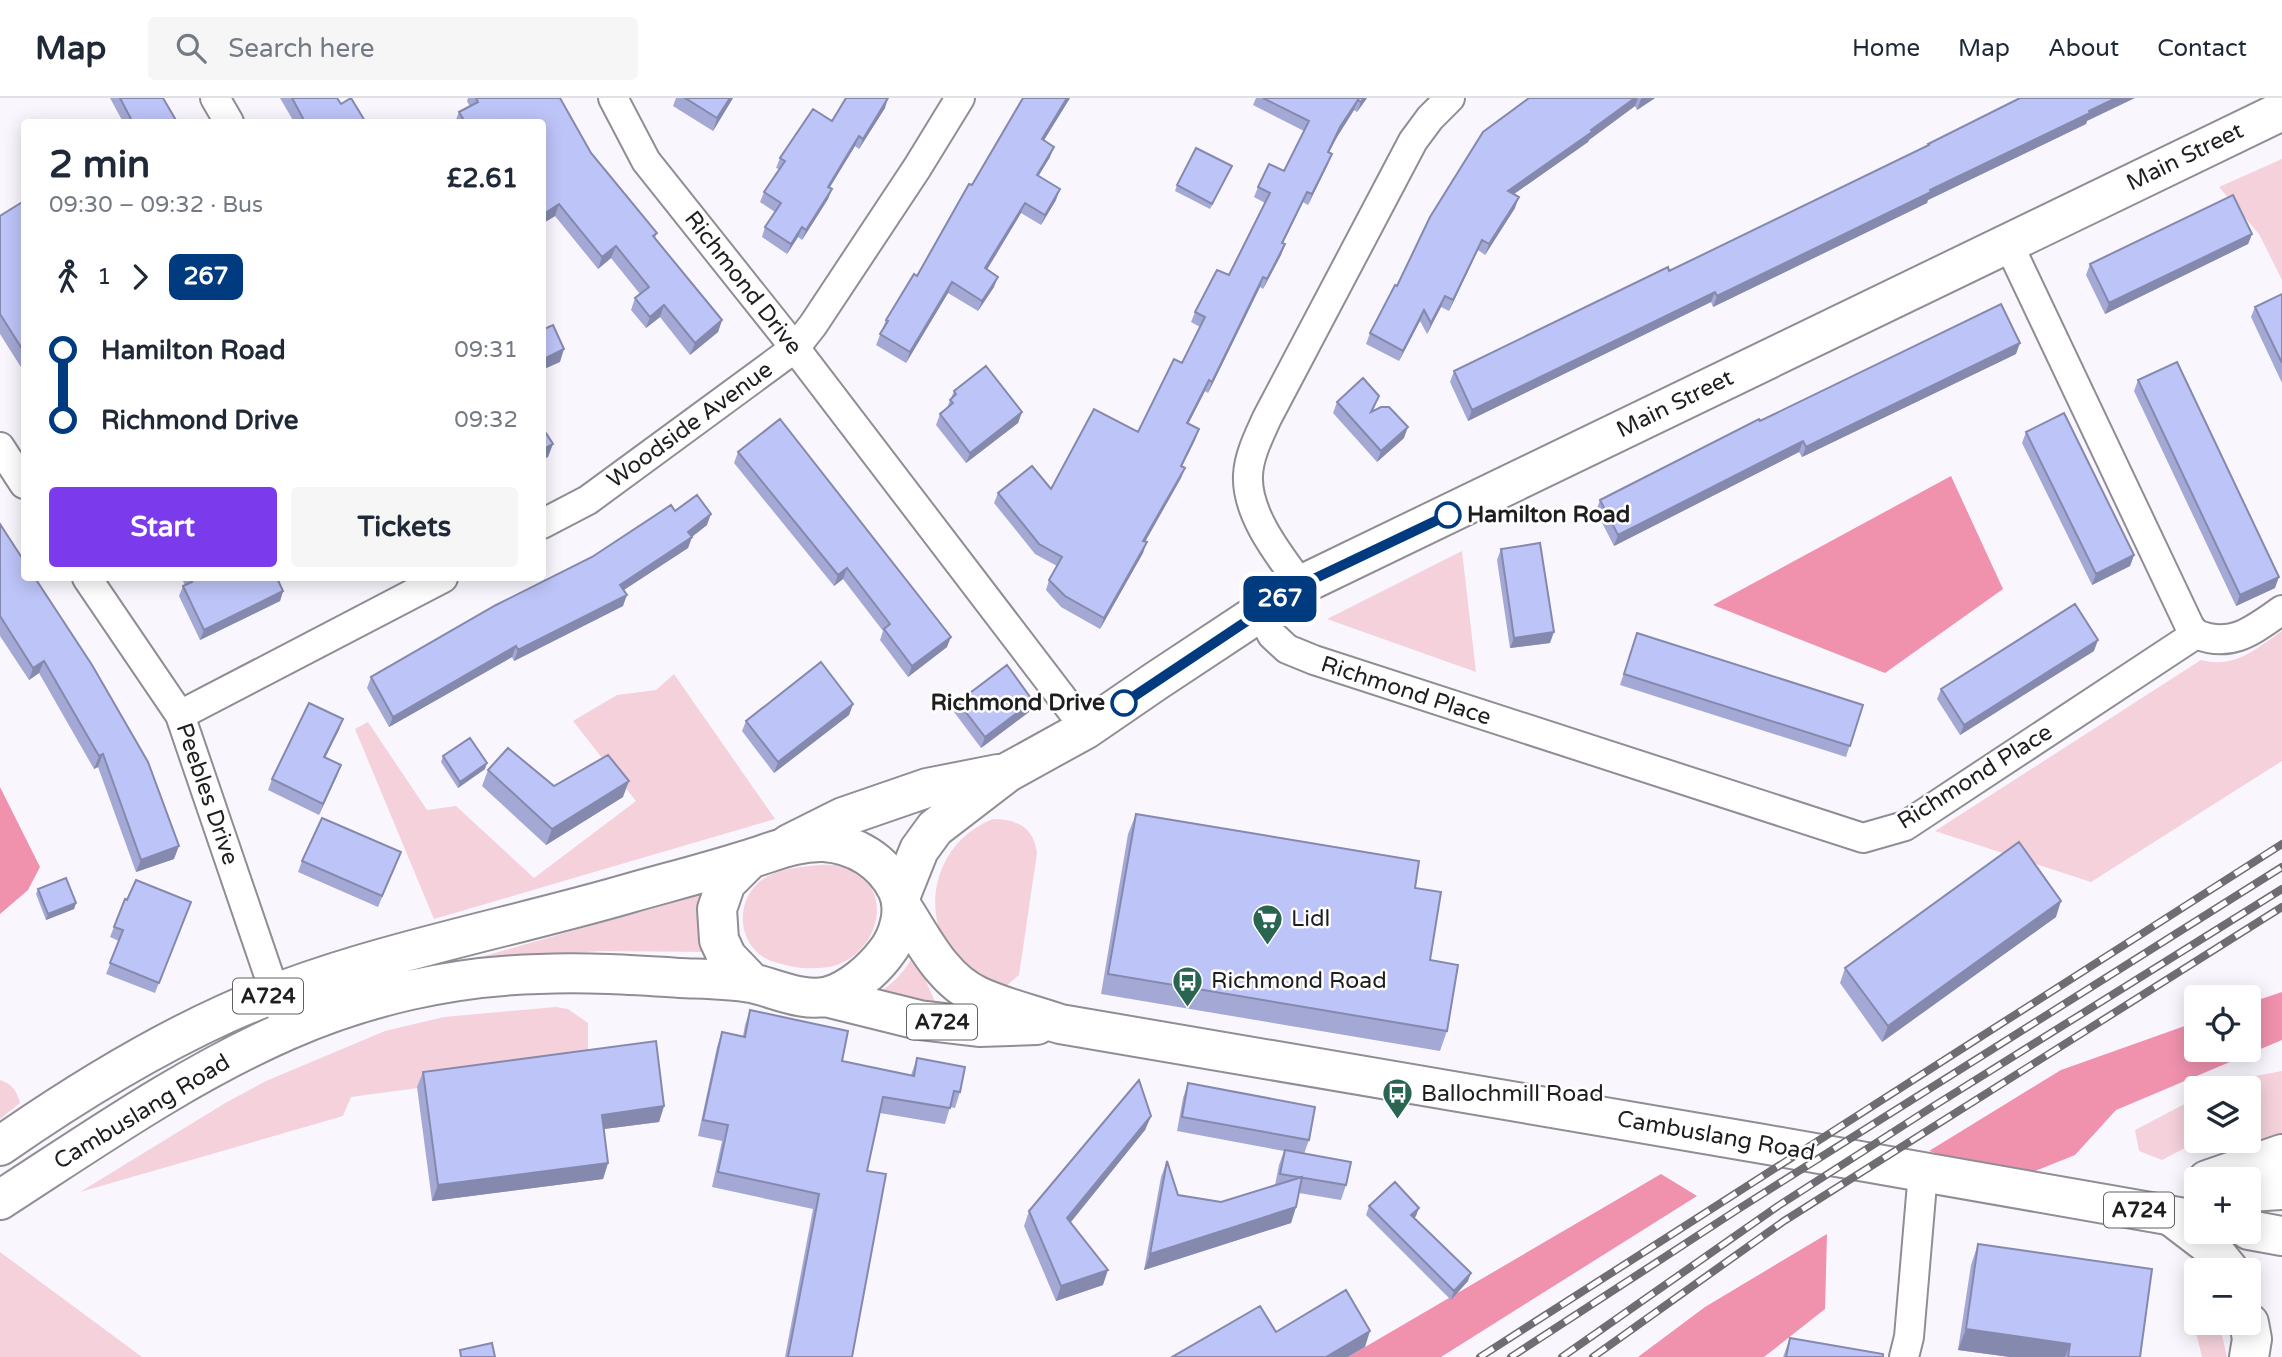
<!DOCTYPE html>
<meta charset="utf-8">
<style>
:root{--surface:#fff;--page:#f6f6f7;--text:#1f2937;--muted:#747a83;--line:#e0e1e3;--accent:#7c3aed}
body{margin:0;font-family:"Varela Round",sans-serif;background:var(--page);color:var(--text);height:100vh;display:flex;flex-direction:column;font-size:26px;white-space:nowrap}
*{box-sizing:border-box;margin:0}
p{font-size:23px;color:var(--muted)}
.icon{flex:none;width:38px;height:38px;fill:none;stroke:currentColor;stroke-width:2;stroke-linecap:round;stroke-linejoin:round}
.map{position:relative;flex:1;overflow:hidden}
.drawer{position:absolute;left:21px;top:21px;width:525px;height:462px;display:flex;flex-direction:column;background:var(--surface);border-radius:7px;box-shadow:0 4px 18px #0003}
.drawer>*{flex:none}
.badge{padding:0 14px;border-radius:10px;font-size:24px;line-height:46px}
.tools{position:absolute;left:2184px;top:887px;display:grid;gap:14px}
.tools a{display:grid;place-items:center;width:77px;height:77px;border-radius:7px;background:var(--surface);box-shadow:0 4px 18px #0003;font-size:35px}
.map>.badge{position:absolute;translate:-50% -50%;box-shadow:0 0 0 4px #fff}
.legs{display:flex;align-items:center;gap:10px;height:77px;padding:0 28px;font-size:23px}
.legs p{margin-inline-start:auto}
.headline{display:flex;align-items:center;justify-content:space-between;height:119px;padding:0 28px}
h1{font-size:38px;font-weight:800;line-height:52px}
.button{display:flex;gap:14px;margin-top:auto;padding:14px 28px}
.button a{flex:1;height:80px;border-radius:7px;background:var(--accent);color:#fff;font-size:28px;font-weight:800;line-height:80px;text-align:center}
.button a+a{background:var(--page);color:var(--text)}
ul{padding:0 28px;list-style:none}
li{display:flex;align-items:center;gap:24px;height:70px;font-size:26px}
li i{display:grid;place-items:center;width:10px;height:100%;margin:0 9px;background:currentColor}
li i::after{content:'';width:18px;height:18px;margin:-9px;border:5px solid;border-radius:50%;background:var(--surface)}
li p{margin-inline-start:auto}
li:first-child i{background:linear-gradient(#0000 50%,currentColor 0)}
li:last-child i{background:linear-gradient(currentColor 50%,#0000 0)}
header{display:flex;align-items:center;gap:42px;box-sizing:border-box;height:98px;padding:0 35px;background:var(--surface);border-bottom:2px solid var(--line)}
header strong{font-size:33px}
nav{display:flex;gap:38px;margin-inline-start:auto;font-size:24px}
.search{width:490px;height:63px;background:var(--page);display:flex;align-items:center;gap:18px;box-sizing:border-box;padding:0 24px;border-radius:7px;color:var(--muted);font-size:26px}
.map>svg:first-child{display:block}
</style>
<header>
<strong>Map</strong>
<div class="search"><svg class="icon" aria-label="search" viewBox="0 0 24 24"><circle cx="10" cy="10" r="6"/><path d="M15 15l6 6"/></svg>Search here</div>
<nav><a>Home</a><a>Map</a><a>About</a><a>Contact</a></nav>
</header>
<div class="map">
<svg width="2282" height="1259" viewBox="0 0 2282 1259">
<rect width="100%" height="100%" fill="#f9f6fe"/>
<path fill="#f5d1db" d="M2282 61V182L2259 136 2219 89Z
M1462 453 1476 574 1327 521Z
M2282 533V663L2091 784 1935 733 2201 562C2236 571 2255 551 2282 533Z
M674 576 775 721 434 821 355 631 368 624 427 712 456 708 534 780 636 703 573 623 617 597 656 592Z
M993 721C1016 721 1034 729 1037 755L1019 877 1005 889H991C979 879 955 863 947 850 920 801 941 741 993 721Z
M819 767C828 767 838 766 846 769 895 788 881 851 837 867 824 871 807 871 794 869 785 867 771 864 763 859 738 843 736 805 758 785 774 771 799 769 819 767Z
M709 794 710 854 600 853 521 859 442 870Z
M914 856 936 906 876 896C894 885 904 875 914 856Z
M556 909 568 911 588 925V967L351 999 343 1018 80 1094 227 1004 266 983 385 933 444 919Z
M2282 973V1042L2263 1051 2187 1049 2162 1062 2139 1053 2135 1032 2196 1000V1043H2249V990H2214L2229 983Z
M0 982C12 986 17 993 20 1005L0 1021Z
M0 1154 142 1259H0Z
M2195 1186 2196 1225H2219L2227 1259H2202L2186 1194Z"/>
<path fill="#f091ae" d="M1951 378 2003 491 1885 575 1713 507Z
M0 689 40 769 28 792 0 816Z
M2282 894V942L2116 1012 2075 1057 2015 1081 1929 1053 2061 972 2196 924V952H2249V905Z
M1661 1076 1697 1098 1441 1259H1348Z
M1827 1136 1825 1211 1764 1259H1638L1705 1209Z"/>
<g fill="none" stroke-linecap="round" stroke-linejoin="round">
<defs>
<path id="street" d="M215 0 229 24
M613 0 646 63 795 250 1086 631
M0 349 24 386
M542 426 588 402 795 250 813 227 917 70 960 0
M87 480 180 617 281 913
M1301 487C1279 457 1246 416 1248 377 1249 357 1259 338 1267 320L1413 43 1430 20 1450 0
M1260 514 1272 537 1287 551 1314 562 1863 740 1905 728 2196 536 2190 529 2008 145
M2196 536C2232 551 2253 532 2282 512
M180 617 443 480
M1904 1259 1909 1239 1923 1074"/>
<path id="secondary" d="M789 746 843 719 927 690 998 676
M901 797 919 752 935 730 1008 674 1086 631 1156 583 1301 487 2282 13"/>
<path id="primary" d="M750 761 726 785 717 811 719 842 727 859 752 885
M902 809C923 841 942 882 978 898 1004 910 1034 917 1060 926L1763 1046 2196 1122
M826 899 919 922 979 929 1037 927
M0 1048C72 998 146 952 225 916 354 858 496 834 630 795 669 784 708 774 746 762 773 754 796 743 824 744 855 746 883 763 897 791 907 811 899 839 885 856 872 873 850 892 829 898 804 905 775 890 751 885 728 881 703 881 680 880 633 877 587 874 539 876 453 878 365 898 286 933 184 978 93 1042 0 1102
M2249 1094 2282 1092
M2249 1132 2282 1138"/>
<path id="highway" d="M2207 1082 2282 1056
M2171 1118 2209 1147 2229 1172
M2249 1225 2252 1241 2249 1259"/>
</defs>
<use href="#street" stroke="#908d94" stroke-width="32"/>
<use href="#secondary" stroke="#908d94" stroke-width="42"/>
<use href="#primary" stroke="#908d94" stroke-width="42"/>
<use href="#highway" stroke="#908d94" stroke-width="42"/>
<use href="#street" stroke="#fff" stroke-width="28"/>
<use href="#secondary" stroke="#fff" stroke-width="38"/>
<use href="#primary" stroke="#fff" stroke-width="38"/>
<use href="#highway" stroke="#fff" stroke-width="38"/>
<defs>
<path id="rail" d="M1480 1259 2282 746
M1511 1259 1740 1110 2282 769
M1562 1259 1778 1108 1929 1011 2282 791
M1593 1259 1784 1123 2282 809"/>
</defs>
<use href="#rail" stroke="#6f6d71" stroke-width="8"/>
<use href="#rail" stroke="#fff" stroke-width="5" stroke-dasharray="16" stroke-linecap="butt"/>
</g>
<path fill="#a3a9d4" d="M110 0H163L177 24H123Z
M280 0H337L341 6 365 23 364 24H294Z
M468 0H560L591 55 657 135 655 140 722 222 718 234 690 257 660 219 646 230 631 212 635 200 640 196 611 160 598 171 555 118 542 126V24H455L459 14 470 9 467 3Z
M676 0H733L713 33 673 8Z
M1023 0H1070L1044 42 1050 59 1038 78 1056 102 1041 127 1021 115 987 172 994 189 978 213 948 195 906 265 876 247 886 222 917 178 972 87Z
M1256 0H1367L1357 14 1354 12 1337 39 1329 54 1328 66 1308 107 1303 104 1283 145 1285 146 1281 157 1263 191 1260 189 1208 295 1205 293 1188 326 1199 331 1195 342 1182 368 1181 380 1145 443 1143 455 1100 531 1061 509 1046 492 1049 482 1057 468 1035 456 994 405 998 395 1051 391 1138 334 1182 265 1200 229 1191 224 1195 214 1229 177 1265 105 1254 99 1258 89 1284 73 1304 33 1253 7Z
M1529 0H1655L1637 12 1635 8 1589 42 1588 44 1514 96 1515 110 1485 157 1478 152 1449 213 1441 209 1427 236 1420 223 1399 263 1366 246 1370 235 1397 188Z
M885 10 859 51 855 48 829 90 832 91 828 101 802 142 798 139 787 156 762 139 765 129 775 114 760 104 764 94 779 71 776 70 780 60 832 23Z
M2087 23 2086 26 1928 102 1927 105 1713 209 1711 204 1468 323 1450 284 1454 273 1669 173 1928 48V46Z
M1232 68 1210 111 1175 93 1177 87Z
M24 103V274L0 236V118Z
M2252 136 2248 146 2105 216 2086 177 2090 166Z
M2282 196V285L2251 219 2255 209Z
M2016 256 1802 359 1799 354 1614 448 1596 413 1600 402 1760 323Z
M2138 282 2275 490 2236 508 2134 293Z
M954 293 1022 314 1018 325 966 365 936 327 940 316 947 310Z
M1379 298 1373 313 1404 340 1377 364 1333 315 1337 304Z
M2026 334 2134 457 2130 468 2092 487 2022 345Z
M738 354 947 549 908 579 880 542 883 533 843 481 834 488 734 365Z
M675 413 707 427 692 439 688 450 624 492 623 508 514 563 512 559 389 629 367 590 371 579Z
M0 426 174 761 136 774 98 669 94 671 39 575 29 582 0 538Z
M1501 451 1550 545 1510 550 1497 462Z
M181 480H277L283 493 280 503 200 542 179 498 183 488 185 487Z
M1637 535 1863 607 1846 659 1620 587Z
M2094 553 1960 637 1937 601 1941 591Z
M958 604 1029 614 981 650 954 614Z
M853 606 849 617 774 675 742 633 746 623Z
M343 621 325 660 341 667 319 717 268 692 272 681Z
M443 658 485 671 458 690 441 664Z
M488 672 554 688 623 699 546 747 482 688Z
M1136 716 1430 862 1447 933 1440 953 1101 896 1128 736Z
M401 754 378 809 298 774 302 763Z
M38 791 76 805 74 811 46 822 36 796Z
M125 801 127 802 191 804 155 895 106 876 119 843 110 839Z
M2056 819 1882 944 1840 885 1845 870Z
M750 912 842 963 911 977 917 960 960 994 955 1010 950 1009 945 1026 880 1015 867 1073 852 1259H785L813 1111 712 1089 722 1043 698 1038 717 949 722 934 743 938 745 927Z
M423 974 664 1008 659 1024 604 1031 608 1065 603 1081 432 1103 417 989Z
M1188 985 1309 1042 1304 1056 1346 1087 1341 1102 1299 1095 1296 1109 1291 1125 1144 1172 1161 1079 1167 1063 1178 1097 1221 1104 1275 1087 1279 1067 1284 1053 1177 1033 1183 1000Z
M1151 1018 1145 1032 1070 1125 1103 1187 1056 1203 1024 1128 1029 1113Z
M1369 1108 1416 1118 1414 1120 1468 1183 1451 1202 1366 1117Z
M1978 1146 2140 1259H2010L1958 1252 1971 1167Z
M1790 1240 1883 1259H1783Z"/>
<path fill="#8489ad" d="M730 0H733L713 33 717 20Z
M888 0 885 10 859 51 863 41Z
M1067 0H1070L1038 52 1042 41Z
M1364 0H1367L1357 14 1361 4Z
M1635 0H1638L1635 8 1589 42 1588 44 1504 103 1508 93Z
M1642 0H1655L1637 12 1641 1Z
M2116 0H2135L2087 23 2086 26 1928 102 1927 105 1713 209 1717 198Z
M1358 2 1354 12 1337 39 1324 64 1328 54 1340 29Z
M859 38 855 48 824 99 828 89Z
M1054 49 1050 59 1033 87 1037 77Z
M1332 56 1328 66 1308 107 1312 96Z
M832 91 828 101 802 142 806 132Z
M1060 91 1056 102 1041 127 1045 117Z
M1307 94 1303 104 1278 155 1282 145Z
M1519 99 1515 110 1485 157 1489 146Z
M1025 105 1021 115 981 181 985 170Z
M559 106 555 118 542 126V117Z
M802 129 798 139 787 156 791 146Z
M2252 136 2248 146 2105 216 2109 205Z
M1482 142 1478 152 1449 213 1453 202Z
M1285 146 1281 157 1263 191 1267 181Z
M616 148 611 160 598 171 602 159Z
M998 179 994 189 978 213 982 203Z
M1263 179 1260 189 1208 295 1212 284Z
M952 184 948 195 906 265 910 254Z
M1715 194 1711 204 1468 323 1472 312Z
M1445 198 1441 209 1427 236 1431 225Z
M664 207 660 219 646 230 650 219Z
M1424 212 1420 223 1399 263 1403 253Z
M722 222 718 234 690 257 695 245Z
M2020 245 2016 256 1802 359 1806 349Z
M564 251 560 264 542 272V262Z
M1209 282 1205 293 1183 336 1187 325Z
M1022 314 1018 325 966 365 970 355Z
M1408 329 1404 340 1377 364 1381 353Z
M1199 331 1195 342 1177 378 1181 368Z
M1803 343 1799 354 1614 448 1618 437Z
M553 346 548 359 542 362V352Z
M1185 370 1181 380 1140 453 1143 443Z
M711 416 707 427 685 444 688 434Z
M692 439 688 450 616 497 620 487Z
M1147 444 1143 455 1100 531 1104 520Z
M2134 457 2130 468 2092 487 2096 476Z
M847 470 843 481 834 488 838 477Z
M2279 479 2275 490 2236 508 2240 497Z
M283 493 280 503 200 542 204 532Z
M627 497 623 508 514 563 518 552Z
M1554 534 1550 545 1510 550 1514 540Z
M951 539 947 549 908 579 912 568Z
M2098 542 2094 553 1960 637 1964 627Z
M516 548 512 559 389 629 393 619Z
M44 563 39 575 29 582 33 570Z
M1033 603 1029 614 981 650 985 639Z
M853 606 849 617 774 675 778 664Z
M343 621 339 632 320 670 324 659Z
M103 656 98 669 94 671 99 658Z
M487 665 485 671 458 690 460 684Z
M341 667 337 678 319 717 323 706Z
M629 683 623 699 546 747 552 731Z
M179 748 174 761 136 774 141 762Z
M2061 803 2056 819 1882 944 1888 928Z
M76 805 74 811 46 822 48 816Z
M664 1008 659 1024 596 1032 602 1017Z
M1151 1018 1145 1032 1062 1135 1067 1120Z
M608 1065 603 1081 432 1103 438 1087Z
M1296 1109 1291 1125 1144 1172 1150 1156Z
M1419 1110 1416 1118 1408 1125 1411 1117Z
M1108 1172 1103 1187 1056 1203 1061 1188Z
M1471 1175 1468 1183 1451 1202 1454 1193Z
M1966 1231 2070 1246 2065 1259H2010L1958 1252Z
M1370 1233 1365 1249 1348 1259H1326Z"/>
<path fill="#bdc4f7" stroke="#8489ad" stroke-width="2" d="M120 0H163L177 24H129L128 23 131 21Z
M292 0H337L341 6 351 0 365 23 364 24H305Z
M476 0H560L591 55 657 135 653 138 722 222 695 245 664 207 650 219 635 200 649 189 616 148 602 159 559 106 542 117V24H499L498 22 495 24H465L459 14 478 4Z
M685 0H730L717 20Z
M846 0H888L863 41 859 38 846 59 828 89 832 91 806 132 802 129 791 146 765 129 781 105 764 94 785 63 780 60 813 11 832 23Z
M1023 0H1067L1042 41 1054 49 1037 77 1060 91 1045 117 1025 105 985 170 998 179 982 203 952 184 910 254 880 236 888 223 886 222 914 176 917 178 969 86 972 87Z
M1263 0H1364L1361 4 1358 2 1340 29 1328 54 1332 56 1312 96 1307 94 1282 145 1285 146 1267 181 1263 179 1212 284 1209 282 1187 325 1199 331 1181 368 1185 370 1143 443 1147 444 1104 520 1065 498 1049 482 1062 459 1039 446 998 395 1032 368 1051 391 1094 311 1138 334 1174 261 1182 265 1205 219 1195 214 1217 172 1229 177 1270 95 1258 89 1269 66 1284 73 1309 23Z
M1529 0H1635L1591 32 1592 34 1508 93 1519 99 1489 146 1482 142 1453 202 1445 198 1431 225 1424 212 1403 253 1370 235 1395 187 1397 188 1430 119 1483 34Z
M2020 0H2116L2089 13 2090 15 1930 92 1931 94 1717 198 1715 194 1472 312 1454 273 1668 169 1669 173 1929 47 1928 46Z
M1196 50 1232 68 1212 106 1177 87Z
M2233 97 2252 136 2109 205 2090 166Z
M24 103V254L0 216V118Z
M2282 196V265L2255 209Z
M2001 206 2020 245 1806 349 1803 343 1618 437 1600 402 1759 321 1760 323Z
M553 227 564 251 542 262V232Z
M2177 264 2279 479 2240 497 2138 282Z
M986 268 1022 314 970 355 940 316 953 305 950 302 956 296 954 293Z
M1363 280 1379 298 1371 314 1381 309H1389L1408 329 1381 353 1337 304Z
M2064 315 2134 457 2096 476 2026 334Z
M780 321 951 539 912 568 884 531 890 526 847 470 838 477 738 354Z
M542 329 553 346 542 352Z
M697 397 711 416 688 434 692 439 620 487 627 497 518 552 516 548 393 619 371 579 496 507 592 459 671 407 675 413Z
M0 426 24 463V480H35L92 567 148 664 179 748 141 762 103 656 99 658 44 563 33 570 0 518Z
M1540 445 1554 534 1514 540 1501 451Z
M190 480H277L283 493 204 532 183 488 192 484Z
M2075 506 2098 542 1964 627 1941 591Z
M1637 535 1863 607 1850 648 1624 576Z
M821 564 853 606 778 664 746 623Z
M1007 567 1033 603 985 639 958 604Z
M309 605 343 621 324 659 341 667 323 706 272 681Z
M470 640 487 665 460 684 443 658Z
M508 650 554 688 608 657 629 683 552 731 488 672Z
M1136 716 1419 763 1415 790 1441 794 1430 862 1458 867 1447 933 1108 876Z
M322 720 401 754 382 798 302 763Z
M2019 744 2061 803 1888 928 1845 870Z
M66 780 76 805 48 816 38 791Z
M136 782 191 804 159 885 110 865 123 832 114 829 125 801 127 802Z
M750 912 848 933 842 963 914 978 917 960 965 969 960 994 954 993 950 1010 883 999 867 1073 886 1076 852 1259H788L819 1096 718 1074 728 1027 703 1022 722 934 745 939Z
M656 943 664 1008 602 1017 608 1065 438 1087 423 974Z
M1139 982 1151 1018 1067 1120 1108 1172 1061 1188 1029 1113Z
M1188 985 1315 1009 1309 1042 1182 1019Z
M1285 1052 1351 1064 1346 1087 1280 1076Z
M1167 1063 1178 1097 1221 1104 1302 1079 1296 1109 1150 1156Z
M1395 1084 1419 1110 1411 1117 1471 1175 1454 1193 1369 1108Z
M1978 1146 2152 1171 2140 1259H2068L2070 1246 1966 1231Z
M1346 1192 1370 1233 1326 1259H1172L1260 1208 1276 1234Z
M1790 1240 1883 1256V1259H1786Z
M492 1245 495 1259H461L460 1252Z"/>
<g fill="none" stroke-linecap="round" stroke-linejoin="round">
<defs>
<path id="line-1" d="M1124 605 1301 487 1448 417"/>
</defs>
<use href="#line-1" stroke="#fff" stroke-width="16"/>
<use href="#line-1" stroke="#003b80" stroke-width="10"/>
</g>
<defs>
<symbol id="supermarket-pin" viewBox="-11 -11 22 30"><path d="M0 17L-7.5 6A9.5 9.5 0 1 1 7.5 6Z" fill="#296550" stroke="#fff"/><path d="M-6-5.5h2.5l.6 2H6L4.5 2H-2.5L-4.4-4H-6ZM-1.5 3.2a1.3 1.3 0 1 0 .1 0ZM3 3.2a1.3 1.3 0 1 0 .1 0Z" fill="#fff"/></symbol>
<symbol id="bus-pin" viewBox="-11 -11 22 30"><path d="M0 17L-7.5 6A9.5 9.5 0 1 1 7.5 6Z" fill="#296550" stroke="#fff"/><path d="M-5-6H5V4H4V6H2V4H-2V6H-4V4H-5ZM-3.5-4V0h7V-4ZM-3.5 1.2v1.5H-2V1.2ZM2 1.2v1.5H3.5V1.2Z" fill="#fff"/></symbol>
</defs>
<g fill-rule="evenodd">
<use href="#supermarket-pin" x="1250" y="804" width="35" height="47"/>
<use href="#bus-pin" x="1170" y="866" width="35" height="47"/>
<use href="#bus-pin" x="1380" y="978" width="35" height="47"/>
</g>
<g fill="#fff" stroke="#003b80" stroke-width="3.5">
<circle cx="1448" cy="417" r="12"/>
<circle cx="1124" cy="605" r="12"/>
</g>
<g text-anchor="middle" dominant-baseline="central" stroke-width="5" stroke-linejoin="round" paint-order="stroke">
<g fill="#fff" stroke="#626162" stroke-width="2">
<rect x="233" y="880.5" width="70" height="35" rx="5"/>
<rect x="907" y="906.5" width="70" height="35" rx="5"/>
<rect x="2104" y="1094.5" width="70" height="35" rx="5"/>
</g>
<g font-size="21" font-weight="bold" fill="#1e1d1f">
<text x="268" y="898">A724</text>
<text x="942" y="924">A724</text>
<text x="2139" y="1112">A724</text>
</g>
<g font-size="23" fill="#1e1d1f" stroke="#fff">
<text transform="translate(2185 59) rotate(-26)">Main Street</text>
<text transform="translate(743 185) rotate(52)">Richmond Drive</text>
<text transform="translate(1675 306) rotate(-26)">Main Street</text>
<text transform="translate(690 327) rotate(-36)">Woodside Avenue</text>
<text transform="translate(1406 593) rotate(18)">Richmond Place</text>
<text transform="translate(1975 679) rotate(-32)">Richmond Place</text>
<text transform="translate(207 696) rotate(71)">Peebles Drive</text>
<text transform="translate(142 1014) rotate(-31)">Cambuslang Road</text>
<text transform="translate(1716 1038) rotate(10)">Cambuslang Road</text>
</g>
<g font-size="23" font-weight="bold" fill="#1e1d1f" stroke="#fff" text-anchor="start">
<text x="1467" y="417">Hamilton Road</text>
<text x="1105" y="605" text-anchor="end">Richmond Drive</text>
</g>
<g font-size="23" fill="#1e1d1f" stroke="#fff" text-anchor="start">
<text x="1291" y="821">Lidl</text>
<text x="1211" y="883">Richmond Road</text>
<text x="1421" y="996">Ballochmill Road</text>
</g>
</g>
</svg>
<div class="tools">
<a><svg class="icon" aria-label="locate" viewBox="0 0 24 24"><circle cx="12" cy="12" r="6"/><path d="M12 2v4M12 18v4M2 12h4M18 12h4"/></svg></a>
<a><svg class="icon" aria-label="layers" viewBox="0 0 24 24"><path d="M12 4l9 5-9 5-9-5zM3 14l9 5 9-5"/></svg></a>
<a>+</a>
<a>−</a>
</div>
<b class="badge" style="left:1280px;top:501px;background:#003b80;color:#fff">267</b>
<section class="drawer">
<div class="headline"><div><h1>2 min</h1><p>09:30 – 09:32 · Bus</p></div><b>£2.61</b></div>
<div class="legs"><svg class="icon" aria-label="walk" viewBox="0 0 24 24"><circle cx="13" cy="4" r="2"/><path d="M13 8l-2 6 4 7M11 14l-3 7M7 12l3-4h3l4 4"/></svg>1<svg class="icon" aria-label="forward" viewBox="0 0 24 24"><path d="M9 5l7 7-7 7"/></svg><b class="badge" style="background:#003b80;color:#fff">267</b></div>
<ul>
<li><i style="color:#003b80"></i><b>Hamilton Road</b><p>09:31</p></li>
<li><i style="color:#003b80"></i><b>Richmond Drive</b><p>09:32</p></li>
</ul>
<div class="button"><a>Start</a><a>Tickets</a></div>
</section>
</div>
